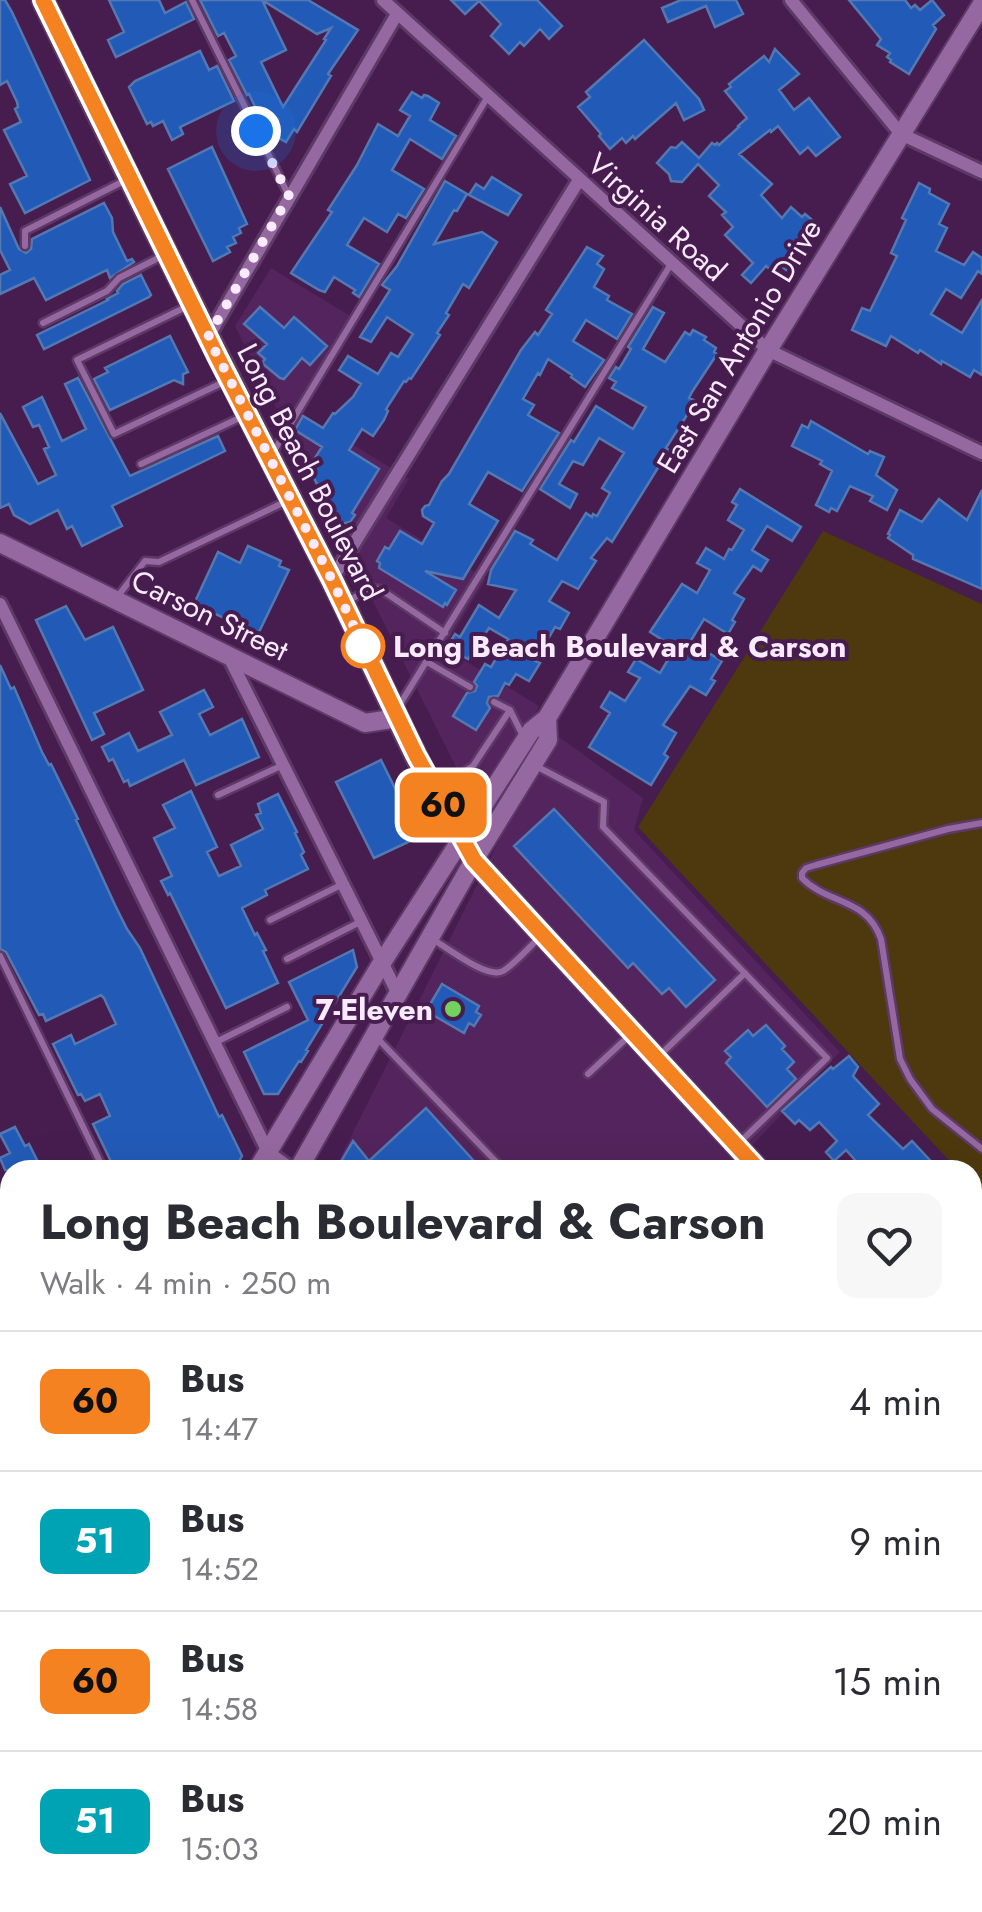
<!DOCTYPE html>
<meta charset="utf-8">
<style>
:root{--surface:#fff;--page:#f7f7f7;--text:#2b2b33;--muted:#7c7c81;--line:#e1e1e2}
body{margin:0;font-family:Jost,sans-serif;background:var(--page);color:var(--text);height:100vh;display:flex;flex-direction:column;font-size:38px;white-space:nowrap}
*{box-sizing:border-box;margin:0}
p{font-size:32px;color:var(--muted)}
.icon{flex:none;width:55px;height:55px;fill:none;stroke:currentColor;stroke-width:2;stroke-linecap:round;stroke-linejoin:round}
.map{position:relative;flex:1;overflow:hidden}
.panel{position:absolute;left:0px;top:1160px;width:982px;height:752px;display:flex;flex-direction:column;background:var(--surface);border-radius:30px 30px 0 0;box-shadow:0 10px 40px #0002}
.panel>*{flex:none}
.badge{padding:0 20px;border-radius:15px;font-size:35px;line-height:65px}
.you{position:absolute;width:50px;height:50px;margin:-25px;border:8px solid #fff;border-radius:50%;background:#1a73e8;box-shadow:0 0 0 15px #1a73e833}
.map>.badge{position:absolute;translate:-50% -50%;box-shadow:0 0 0 5px #fff}
.round{display:grid;place-items:center;flex:none;width:105px;height:105px;border-radius:20px;background:var(--page)}
.head{display:flex;align-items:center;justify-content:space-between;height:170px;padding:0 40px}
h1{font-size:48px;font-weight:700;line-height:75px}
ul{padding:0;list-style:none}
li{display:flex;align-items:center;gap:30px;height:140px;padding:0 40px;border-top:2px solid var(--line)}
li div{flex:1}
li b{display:block;font-size:38px}
li em{font-style:normal}
li .badge{min-width:110px;font-weight:700;text-align:center}
.map>svg:first-child{display:block}
</style>
<div class="map">
<svg width="982" height="1912" viewBox="0 0 982 1912">
<rect width="100%" height="100%" fill="#471d50"/>
<path fill="#53245d" d="M271 268 357 320 300 412 409 479 386 518 486 579 444 648 539 706 533 718 643 798 634 830 840 1052 729 1170H334L499 841 462 779 235 326Z
M0 1713 10 1719V1902L159 1903V1912H0Z"/>
<path fill="#4e380e" d="M823 531 982 604V1196L973 1186 972 1170H958L638 827Z"/>
<path fill="#225bb7" stroke="#5478b2" stroke-width="2.5" d="M0 0H5L12 12 90 180 25 213 10 184 27 176 4 130 21 122 15 109 18 107 17 102 7 81 0 85Z
M109 0H159L165 13 186 2 194 19 116 57 108 40 124 32Z
M200 0H262L286 50 261 62 283 107 326 40 324 39 331 28 317 34 262 0H308L358 30 328 74 331 76 297 132 294 129 286 142 270 133 278 119 260 110 257 111 249 94 247 95 229 60 236 56 224 33 218 36Z
M451 0H537L562 26 549 39 540 29 524 46 520 42 509 54 491 36 501 24 479 1 465 14Z
M681 0H736L743 14 715 27 706 6 668 22 662 8Z
M849 0H905L911 8 915 5 920 10 932 0 944 15 933 25 936 29 909 74 890 62 891 60 887 57 890 53 877 45 881 39Z
M644 40 699 99 704 110 684 120 676 103 635 139 633 136 626 143 622 138 610 149 599 136 601 134 578 107 590 97 586 92Z
M775 49 799 74 779 90 794 110 809 98 840 137 816 156 808 147 800 154 778 126 771 132 770 130 739 154 772 184 761 195 782 218 791 207 802 217 805 214 818 225 793 255 796 258 786 270 779 264 772 271 766 266 751 283 742 275 753 263 725 235 733 227 722 215 726 212 709 196 719 185 698 164 682 182 671 181 669 174 657 163 671 147 676 148 682 142 699 158 712 143 715 145 717 143 719 145 739 127 738 126 747 118 725 91 731 87 729 84 764 56 769 62Z
M200 51 209 70 217 66 234 101 180 127 183 134 172 140 163 121 153 126 151 122 147 124 129 87 135 81Z
M412 92 422 98 424 95 428 96 439 103 430 120 456 136 442 159 410 139 392 170 424 189 406 218 398 214 387 232 364 218 347 245 379 264 359 297 353 293 355 290 334 277 325 292 319 290 291 273 332 212 328 210 357 165 378 124 398 136 410 116 400 110Z
M212 147 247 224 239 228 241 233 233 237 236 243 227 247 230 252 213 261 168 169Z
M492 177 521 195 508 215 469 195 476 184 484 189Z
M445 181 467 194 457 211 454 210 434 244 482 232 497 242 469 288 463 284 446 313 449 315 437 333 440 335 411 379 409 378 406 382 404 381 386 409 388 411 384 420 373 436 362 429 349 450 379 469 352 513 355 515 350 522 341 524 335 519 314 478 316 463 313 461 322 447 295 430 303 416 323 428 333 413 335 414 353 397 361 384 339 370 348 356 378 374 391 353 398 357 413 334 387 317 371 342 360 337 390 290 382 285 397 266Z
M919 183 930 189 929 193 949 204 939 224 947 228 936 251 964 265 973 252 982 258V274L978 271 961 298 946 289 931 314 962 333 982 300V375L974 370 970 377 942 361 941 364 920 350 918 353 891 336 886 346 852 330 862 308 870 311 897 256 891 253 906 220 902 218Z
M104 203 112 218 113 232 127 261 132 259 134 262 110 278 107 270 46 300 34 278 0 294V275L10 270 0 250V207L19 249 26 253 31 249 32 239Z
M587 247 603 256 597 264 604 269 594 287 609 296 607 300 632 314 617 339 586 320 573 341 604 360 585 387 571 377 572 375 548 359 540 375 538 373 523 399 534 405 528 415 559 433 522 491 488 472 469 504 498 521 463 579 425 571 456 590 447 605 445 603 443 607 379 568 380 563 377 561 385 547 389 549 400 531 422 544 434 523 423 516 422 510 425 506 429 505 442 481 449 474 521 350 535 332 538 335 552 314 546 310Z
M141 275 151 295 149 297 44 349 37 335 108 300 107 299 118 293 117 291 123 284Z
M260 307 284 328 294 317 327 346 310 365 302 358 284 379 280 378 262 363 265 359 258 353 267 344 244 324Z
M653 307 664 313 643 349 665 362 685 332 690 335 693 330 706 337 704 340 716 348 714 352 717 354 692 392 689 398 696 401 666 448 669 450 612 542 607 538 591 558 596 561 578 589 562 581 549 601 569 613 560 629 555 627 535 661 540 663 529 681 516 674 509 685 505 683 498 696 489 697 487 703 490 708 476 730 453 716 467 693 475 691 477 686 474 682 485 664 491 667 508 639 489 628 468 659 447 647 455 634 460 637 479 605 499 618 516 590 488 584 491 570 515 531 533 540 530 544 557 560 586 513 592 517 593 514 597 516 610 493 602 488 624 453 599 438 583 465 573 461 559 484 577 494 570 508 540 489 571 440 574 442 596 406 633 429 646 407 612 388 616 382 609 378 616 367 619 369 631 349 628 347Z
M170 336 188 372 183 374V384L174 380 110 410 94 379 108 372 105 368Z
M78 378 130 476 218 436 225 451 112 506 122 526 82 546 72 526 67 529 58 510 30 524 14 515 9 504 0 508V413L38 484 56 475 44 449 49 447 39 425 33 427 23 407 42 397 62 441 86 429 65 384Z
M811 421 868 454 870 451 884 457 876 475 897 490 887 510 870 501 873 496 850 486 837 511 831 508 829 512 816 505 832 471 820 464 822 461 792 446 802 425 808 428Z
M740 489 801 527 792 541 767 526 752 550 768 560 761 571 753 566 734 593 744 599 732 620 735 622 728 634 704 619 690 642 722 661 711 679 715 681 706 695 690 686 663 725 676 733 664 754 668 757 651 785 589 747 610 713 601 707 610 692 625 701 640 678 628 672 636 659 660 673 675 648 650 632 682 584 697 593 710 570 697 563 706 548 724 559 729 549 732 550 744 530 728 520 737 505 732 502Z
M982 490V589L913 559V555L888 538 890 535 888 534 900 510 922 522 939 499 967 520Z
M248 546 281 561 279 566 289 570 258 634 194 604 218 552 240 563Z
M66 606 85 640 113 627 143 690 94 713 104 734 92 740 36 620Z
M0 665 11 689 14 687 42 752 49 765 51 764 78 819 76 820 115 905 127 929 140 948 219 1117 222 1115 242 1156 234 1170H115L93 1124 110 1116 100 1094 85 1101 81 1094 78 1095 53 1044 71 1035 75 1044 116 1024 104 998 101 995 46 1021 43 1014 39 1015 6 952 0 949Z
M204 690 213 707 199 714 210 735 242 719 259 757 196 785 184 760 130 786 128 780 124 782 113 759 109 761 102 747 129 733 138 751 172 735 160 712Z
M381 760 419 837 374 858 336 782Z
M191 791 217 847 207 852 219 876 241 866 231 845 263 829 256 815 261 813 258 804 278 794 297 832 295 833 304 852 301 855 308 869 265 890 267 895 242 908 255 935 257 933 266 950 263 951 278 983 226 1008 170 893 168 895 161 881 172 876 154 838 175 828 163 805Z
M554 809 715 980 686 1007 669 988 662 994 633 963 628 968 514 846Z
M353 950 357 967 306 1050 308 1051 301 1062 299 1061 278 1094H264L244 1052 308 1020 289 982Z
M442 984 479 1006 476 1012 481 1015 474 1026 469 1023 464 1033 426 1011Z
M766 1025 785 1046 782 1049 794 1062 787 1069 796 1079 767 1107 726 1063 731 1057 725 1051 748 1030 753 1036Z
M849 1056 858 1067 853 1076 879 1104 868 1115 903 1149 912 1141 939 1170H892L886 1163 878 1170H864L846 1150 834 1161 826 1152 837 1141 819 1122 810 1130 799 1120 795 1124 782 1111 831 1067 833 1069Z
M426 1108 482 1170H336L353 1141 369 1161Z
M15 1127 25 1146 29 1144 42 1170H5L0 1158 10 1153 0 1134Z"/>
<g fill="none" stroke-linecap="round" stroke-linejoin="round">
<defs>
<path id="lane" d="M192 0 289 196
M25 246V231L124 181
M190 305 77 360 114 434 226 381
M43 323 107 291 119 278 166 254
M274 451 487 98
M141 464 246 415
M118 596 145 561 159 562 289 500
M348 601 371 588 380 589 445 633
M427 662 470 687
M494 702 510 710 524 738
M397 709 671 264
M536 766 604 802 603 827 827 1058 738 1144
M437 789 473 766 510 710
M218 795 283 765
M982 823 948 829 816 865 806 868 802 873V878C828 905 866 897 881 939L900 1059 910 1079 932 1109 982 1149
M270 920 343 884
M431 938C446 947 488 980 503 971 516 963 528 948 540 937
M0 956 104 1170
M287 959 362 921
M378 1039 504 1170
M216 1042 287 1007
M658 1057 745 973
M588 1074 629 1036
M0 1384 10 1368
M0 1705 10 1711
M0 1901 10 1896
M167 1902 168 1912
M94 1912 92 1908 104 1902
M412 1912 414 1902"/>
<path id="street" d="M383 0 768 350 982 453
M791 0 901 134 982 172
M208 337 397 14
M332 579 579 180
M0 604 268 1152 293 1170
M229 657 397 992
M818 1170H826
M972 1325 982 1335
M0 1348 10 1367
M972 1469 982 1479
M972 1748 982 1760
M972 1813 982 1804
M826 1902 834 1912
M297 1912 299 1902
M516 1912 519 1902
M864 1912 874 1902"/>
<path id="secondary" d="M0 543 365 723 398 718
M257 1170 383 961 531 731 547 718 768 350 982 4
M298 1170 474 860 548 740 547 718
M0 1586 10 1569
M0 1655 10 1640"/>
<path id="primary" d="M43 0C135 194 233 385 330 576 378 671 417 771 474 860L759 1170
M972 1382 982 1393
M972 1416 982 1426"/>
</defs>
<use href="#lane" stroke="#5d3965" stroke-width="11"/>
<use href="#street" stroke="#5d3965" stroke-width="18"/>
<use href="#secondary" stroke="#5d3965" stroke-width="22"/>
<use href="#primary" stroke="#5d3965" stroke-width="25"/>
<use href="#lane" stroke="#9668a1" stroke-width="6"/>
<use href="#street" stroke="#9668a1" stroke-width="12"/>
<use href="#secondary" stroke="#9668a1" stroke-width="18"/>
<use href="#primary" stroke="#81977c" stroke-width="20"/>
</g>
<g fill="none" stroke-linecap="round" stroke-linejoin="round">
<defs>
<path id="line" d="M43 0 218 358 332 580 416 755 474 860 759 1170"/>
</defs>
<use href="#line" stroke="#fff" stroke-width="22"/>
<use href="#line" stroke="#f58220" stroke-width="15"/>
<path stroke="#f9eafd" stroke-width="10" stroke-dasharray="0 18" d="M256 131 289 196 208 337 332 580 363 646"/>
</g>
<circle fill="#fff" stroke="#f58220" stroke-width="5" cx="363" cy="646" r="20"/>
<circle fill="#73d25c" stroke="#471d50" stroke-width="4" cx="453" cy="1009" r="10"/>
<g text-anchor="middle" dominant-baseline="central" stroke-width="8" stroke-linejoin="round" paint-order="stroke">
<g font-size="30" fill="#f9eafd" stroke="#471d50">
<text transform="translate(657 217) rotate(42)">Virginia Road</text>
<text transform="translate(739 346) rotate(-59)">East San Antonio Drive</text>
<text transform="translate(310 472) rotate(63)">Long Beach Boulevard</text>
<text transform="translate(210 615) rotate(26)">Carson Street</text>
</g>
<g font-size="30" font-weight="bold" fill="#f9eafd" stroke="#471d50" text-anchor="start">
<text x="393" y="646">Long Beach Boulevard &amp; Carson</text>
</g>
<g font-size="30" font-weight="bold" fill="#f9eafd" stroke="#471d50" text-anchor="end">
<text x="433" y="1009">7-Eleven</text>
</g>
</g>
</svg>
<div class="you" style="left:256px;top:131px"></div>
<b class="badge" style="left:443px;top:805px;background:#f58220;color:#111">60</b>
<section class="panel">
<div class="head"><div><h1>Long Beach Boulevard &amp; Carson</h1><p>Walk · 4 min · 250 m</p></div><a class="round"><svg class="icon" aria-label="heart" viewBox="0 0 24 24"><path d="M12 20l-8-8c-3-5 5-10 8-4 3-6 11-1 8 4z"/></svg></a></div>
<ul>
<li><span class="badge" style="background:#f58220;color:#111">60</span><div><b>Bus</b><p>14:47</p></div><em>4 min</em></li>
<li><span class="badge" style="background:#00a3b4;color:#fff">51</span><div><b>Bus</b><p>14:52</p></div><em>9 min</em></li>
<li><span class="badge" style="background:#f58220;color:#111">60</span><div><b>Bus</b><p>14:58</p></div><em>15 min</em></li>
<li><span class="badge" style="background:#00a3b4;color:#fff">51</span><div><b>Bus</b><p>15:03</p></div><em>20 min</em></li>
</ul>
</section>
</div>
